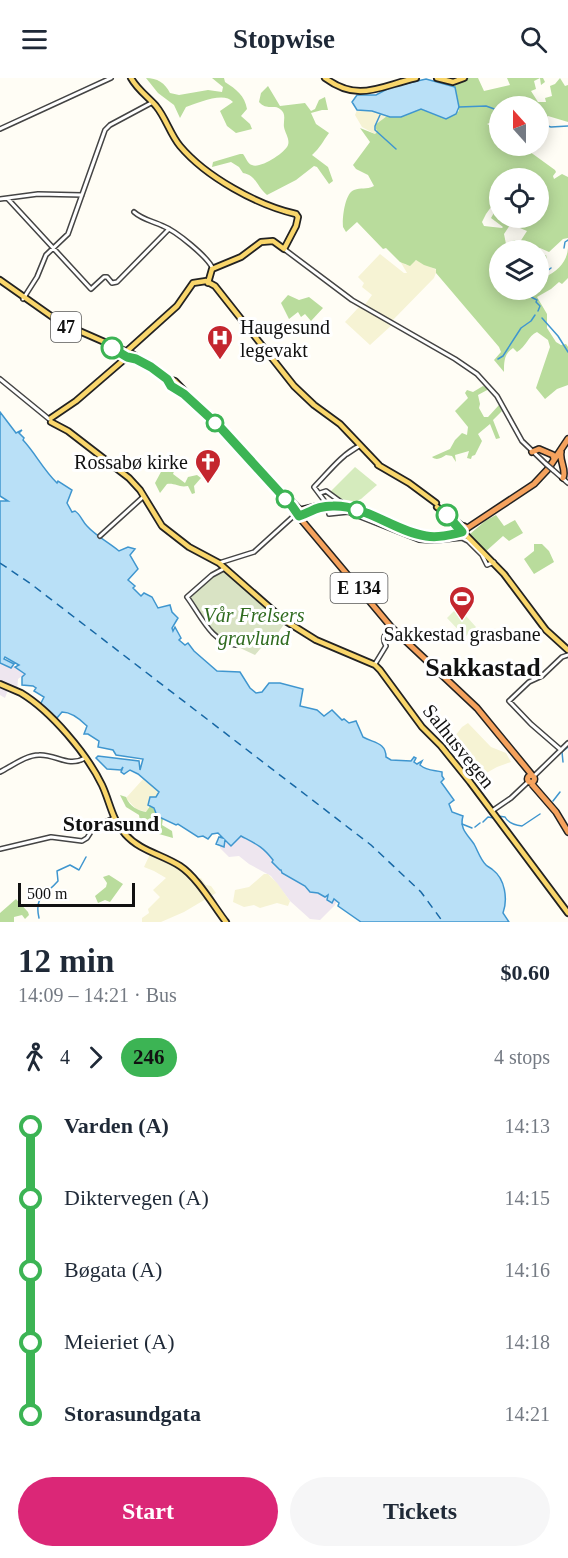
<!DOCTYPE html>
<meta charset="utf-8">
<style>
:root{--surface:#fff;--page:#f6f6f7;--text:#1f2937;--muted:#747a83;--accent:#db2777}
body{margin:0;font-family:"Times New Roman",serif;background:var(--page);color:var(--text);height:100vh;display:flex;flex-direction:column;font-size:22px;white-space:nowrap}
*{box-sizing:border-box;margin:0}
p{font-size:20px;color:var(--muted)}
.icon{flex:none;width:33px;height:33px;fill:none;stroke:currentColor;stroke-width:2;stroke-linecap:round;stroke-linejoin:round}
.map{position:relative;height:844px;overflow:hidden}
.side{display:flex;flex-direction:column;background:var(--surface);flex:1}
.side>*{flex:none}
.badge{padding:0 12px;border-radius:20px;font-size:21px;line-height:39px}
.needle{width:39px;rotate:339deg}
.controls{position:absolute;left:489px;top:18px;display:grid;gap:12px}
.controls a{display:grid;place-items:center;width:60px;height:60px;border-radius:50%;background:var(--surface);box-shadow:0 3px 15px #0003;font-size:30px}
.scale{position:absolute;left:18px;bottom:15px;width:117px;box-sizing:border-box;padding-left:6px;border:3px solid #111;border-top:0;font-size:16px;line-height:21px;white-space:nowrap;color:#111;-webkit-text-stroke:4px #fff;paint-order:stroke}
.map>.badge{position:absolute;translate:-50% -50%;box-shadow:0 0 0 3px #fff}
.legs{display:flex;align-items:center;gap:9px;height:66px;padding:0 18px;font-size:20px}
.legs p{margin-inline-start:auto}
.headline{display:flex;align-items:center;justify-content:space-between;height:102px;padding:0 18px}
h1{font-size:33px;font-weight:700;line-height:45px}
.action{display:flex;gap:12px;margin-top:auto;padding:12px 18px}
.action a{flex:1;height:69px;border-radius:36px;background:var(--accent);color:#fff;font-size:24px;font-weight:700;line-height:69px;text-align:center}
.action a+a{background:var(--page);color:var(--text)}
ul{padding:0 18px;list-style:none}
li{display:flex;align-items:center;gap:21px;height:72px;font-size:22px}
li i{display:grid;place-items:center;width:9px;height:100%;margin:0 8px;background:currentColor}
li i::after{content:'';width:15px;height:15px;margin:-8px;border:4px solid;border-radius:50%;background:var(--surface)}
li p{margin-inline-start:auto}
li:first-child i{background:linear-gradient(#0000 50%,currentColor 0)}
li:last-child i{background:linear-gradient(currentColor 50%,#0000 0)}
header{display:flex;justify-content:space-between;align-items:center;height:78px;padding:0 18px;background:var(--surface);font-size:27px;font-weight:700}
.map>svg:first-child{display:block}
</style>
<header><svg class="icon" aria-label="menu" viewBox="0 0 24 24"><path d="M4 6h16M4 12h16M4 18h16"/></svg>Stopwise<svg class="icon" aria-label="search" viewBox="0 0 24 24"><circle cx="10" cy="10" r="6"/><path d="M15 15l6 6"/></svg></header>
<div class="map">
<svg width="568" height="844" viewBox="0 0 568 844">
<rect width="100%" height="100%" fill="#fffdf5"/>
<path fill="#eee6ef" d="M0 585 11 590 13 588 25 596 18 601 17 614 8 612 5 620 0 617Z
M241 758 263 769 283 795 305 808 309 814 328 817V822L331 824 334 821 337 823 335 827 320 842 310 841 290 823 271 798 249 786 239 778 229 779 220 770V768L223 769 225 762Z"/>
<path fill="#f6f3d4" d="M357 32 372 33 387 38 375 48 377 54 375 56 362 49 355 37Z
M380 176 404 195H407L400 183 406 187 417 182 437 192 434 200 391 244 393 246 370 267 345 244 359 229 364 228 372 217 362 209 364 205 358 199Z
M468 645 491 669 506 675 511 684 497 689 479 699 463 677 469 673 455 658 462 649Z
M144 700 160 714 156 719 151 720 147 734 136 731 126 720Z
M151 774 173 784 195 802 201 800 206 807 211 808 216 815 184 834 161 844H142V840L149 835 148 831 160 819 153 812 166 800 154 793 144 789Z
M264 796H268L277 805 290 823 288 828 277 825 260 830 254 827 244 829 233 824 235 812 249 809Z"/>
<path fill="#d5ebbd" d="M355 389 377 407 361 421 349 426C341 423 339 417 330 414Z"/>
<path fill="#b9dc9c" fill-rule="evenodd" d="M146 0C157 0 165 5 170 15L179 17 208 12 222 14 223 9 212 0H224L225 4C236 11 245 18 247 31L241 38 250 46 252 51 236 55 227 48 220 33 233 24C224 13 198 25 186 29L180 40 174 27 158 15Z
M465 0H478L484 13 510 7 507 0H543L545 4 541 7 540 0 534 3 536 11 531 13 538 24H546L545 20 552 18 550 8 555 6 560 0 565 8 568 7V44L548 38 543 42 539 40 538 28H500L499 43H494L487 46 499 52 500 68H525L526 71 555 92 556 94 553 98 554 101 562 96 568 99V160L563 161 549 174 540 170 537 172H516L514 170 507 172 512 163 515 162 518 167 527 153 513 147H510L504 156 506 166 504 172H500V212H538L539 179 546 177 547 181 542 198 545 199C558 193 567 184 568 170V200L562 206 559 204 551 211 537 219 547 236V250L556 264 561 267 566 266 568 269V307L557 311 545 321 536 310 550 269 548 262 537 254C528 258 526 269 517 274L513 270C504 276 504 284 504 294L494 282 501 274 499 269 436 195V191L424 187 416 182 410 188 400 184 386 170 383 171 357 144 346 154 343 149C342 140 345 115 354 112 361 109 366 112 374 108L368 97 356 91 353 87 370 64 360 50 375 56 377 54 375 47 387 38 401 39 420 31 446 41 459 33 458 22 454 8ZM500 100H538V140H500L499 126 491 140 503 149 502 150 484 148 482 144 486 136 494 125 499 124Z
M268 8 280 28 305 25 311 33 315 31 319 22 325 19 328 32H322L311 35 316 46 329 55C323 63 320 70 312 77L328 89 333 103 329 106 317 89 314 88 296 102 267 117C257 109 256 97 243 95L239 89 231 84 212 89 213 84 240 76H243C246 80 248 86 252 87 260 91 285 75 288 67 290 61 285 55 284 49 283 43 287 36 280 31 274 26 267 33 259 24L261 15Z
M288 217 299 222 309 219 323 230 311 243 305 236 301 239 298 234 289 241 281 225Z
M483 308 489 311 478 317 480 326 479 330 484 339H488L499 327 502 333 493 342 500 360 496 361 490 346 478 356 482 363 475 377 472 378 471 381 467 380 469 373 455 377 456 384 452 378 446 377C441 380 437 383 432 379L450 371 455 362 462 355 467 357 468 349 455 333 468 320 465 315 467 312 473 314Z
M161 377 166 385 175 391 173 396 185 405 188 399 197 397 201 400 194 408 195 415 192 416 188 408C179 410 176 405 167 406L160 415 155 405 162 392 158 382 155 381Z
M496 437 504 448 515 442 523 455 509 463 503 458 484 475 470 456 485 443Z
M534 466H542L549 473 554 484 534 496 524 481 534 473Z
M120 717 126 719C130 729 137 732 146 734L150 728 153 729 157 738 163 741 162 747 172 753 173 760 159 756 144 740 140 743 139 737 126 729Z
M109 797 123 806 110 824 105 822 98 825 95 818 106 809 107 805 103 799Z
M16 821 28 834 29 837 25 841 22 837 14 839V844H0V835Z"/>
<path fill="#d9e3c4" d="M225 492 285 545 267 570H261L255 577 238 569 237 566 224 563 217 557 189 520 216 496Z"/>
<path fill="#e6f2cf" d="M458 529 476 549 465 559 447 540Z"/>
<path fill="#b9e0f7" stroke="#3f96cf" stroke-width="1.5" d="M426 1 455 9 459 29 456 36 446 41 421 31 401 39H390L372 33 357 32 352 24 357 17H376L391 9Z
M0 334 16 355 22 352 19 355 24 360 23 362C36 376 42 390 57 405L58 403 72 412 67 425 72 434 75 433C81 437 82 443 87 448 96 458 108 464 119 473L128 469 135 471 130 477 138 491 128 502 135 508 133 510 141 518 144 515 152 519 158 530 170 527 172 534 178 540 172 550 173 553 175 549 181 560 179 562 185 567 188 565 194 573 217 593 240 594 250 610 256 615 262 614 269 605H280L303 611 300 628 317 632 324 638 332 632 342 642 344 641 349 645 356 643 363 659C373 665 386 664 386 679L391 682 411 683 414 679 416 680 414 684 417 686 422 683 420 687C427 693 434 692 442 694V698L444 701 441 704 454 722 449 726 452 734 463 738C459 751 468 757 474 766 478 773 480 781 486 787 488 789 491 790 493 792 505 801 508 821 503 835L509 844H361L338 828 339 825 334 821 332 825 327 822 328 817 325 819 318 815 310 814 305 808 282 795 281 792H280L272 784 273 782C262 768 256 766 241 758L231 768 225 762 224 769 216 766 219 759 223 760 218 755 212 756 208 761 203 758 198 759 178 746 176 747 157 738 154 730 148 727 150 719H156L159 714 138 696 130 692 124 696 121 694 123 689 121 692 107 691 96 680 98 678 139 683 140 692 143 681 116 677 113 672 98 669 99 663 88 656H84L87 648C80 641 72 634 62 634L57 640 40 627 44 619 34 613 36 610 33 608 22 607V599L25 596 15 589 19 587 5 579 4 581 14 586 11 590 0 585V423H8L0 418Z"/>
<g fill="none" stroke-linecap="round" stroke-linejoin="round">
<path stroke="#3f96cf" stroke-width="1.5" d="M459 29 486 28 500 33
M380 37 375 48V52L396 71
M538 45 551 49 568 48
M564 170 565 164 568 162
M538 204 543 196 551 190
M524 212 531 219
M534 212 531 219 537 222 536 224 540 228 538 233
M542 240 558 258 568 274
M498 281 503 278 521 250 531 243 535 237
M563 684 562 674 568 669
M553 723 560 714
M498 738 505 739C508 745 514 747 522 748L540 736
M483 744 488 739 494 740
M462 746 472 750
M475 749 480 745
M39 840C34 818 45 818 58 803L57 793 70 787 79 792 86 779"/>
<path stroke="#1768a6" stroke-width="1.5" stroke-dasharray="8 6" stroke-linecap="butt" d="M0 485 31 506 371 767 421 814 443 844"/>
<defs>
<path id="minor" d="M0 51 111 0
M0 121 38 116 82 117
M8 121 91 211 104 199H107L112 205 117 204 169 151
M134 134C143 142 153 143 163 148 176 153 208 179 213 191
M284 171 352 222 455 281 477 296 497 318 522 363 546 386
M23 221 37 199 46 177 68 156 105 52 110 47 153 24
M0 301 49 341
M553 392 568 405
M320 415 326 413 341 424
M326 425 314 409C327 396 342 376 359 368L347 376
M328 429 329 436 348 434 419 462 433 463 462 460 468 463 482 477 487 487 494 484
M100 458 143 419
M219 485 254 474 297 435
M225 490 212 497 187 519C200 536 212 566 236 567
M375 586 386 568C381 559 385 556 392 550
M561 672 531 646 509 623 529 604 542 598 562 579 568 577
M0 694C12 688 26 677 39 677 56 676 68 690 85 680
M534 698 568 665
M492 733 511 720 529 703
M0 771 51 759 82 763 87 760 94 749 114 740"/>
<path id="major" d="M131 0C137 11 148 19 156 28 166 40 170 56 180 68 206 99 257 127 296 136L298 139 296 148 284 171 273 163 261 164 241 179 212 191 208 205
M325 0C359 25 380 8 416 0
M437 0 453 4 464 0
M0 202 61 245 125 273
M127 273 177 228 193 205 206 203 215 208 294 308 314 327 340 346 379 387
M131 275 172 302
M176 306 173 309 170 305 172 302 175 303 300 432
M51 340 76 323 127 279
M51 344 68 353 129 400 140 412 162 448 189 469 219 485 284 542 316 562 375 587 380 592 422 649 441 668 470 704 568 835
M378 387 409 405 436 425
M437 429 462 448
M463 454 504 496 546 552 568 572
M0 606C7 609 14 612 21 615 51 633 87 676 102 707 110 724 112 742 125 756 140 773 161 776 180 788 197 799 213 827 226 844"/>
<path id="highway" d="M532 374 539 371 553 377 554 381
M561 374C559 383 567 392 563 400
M296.5 435a3.5 3.5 0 1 1 7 0a3.5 3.5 0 1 1-7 0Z
M301 432 326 426H340L422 457 441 458 463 454
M299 439 392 550 477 630 532 697
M460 451a3 3 0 1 1 6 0a3 3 0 1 1-6 0Z
M466 451 534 406 548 391 568 361
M527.5 701a3.5 3.5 0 1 1 7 0a3.5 3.5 0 1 1-7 0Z
M530 704 556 734 568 754"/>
</defs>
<use href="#minor" stroke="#444" stroke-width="6"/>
<use href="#major" stroke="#222" stroke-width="8"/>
<use href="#highway" stroke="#222" stroke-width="8"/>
<use href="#minor" stroke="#fff" stroke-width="3"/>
<use href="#major" stroke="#f9d66b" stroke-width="4.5"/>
<use href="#highway" stroke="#f5a25d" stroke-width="5"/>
<defs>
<path id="minor-bridge" d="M546 386 553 392"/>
</defs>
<use href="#minor-bridge" stroke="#444" stroke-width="6" stroke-linecap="butt"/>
<use href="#minor-bridge" stroke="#fff" stroke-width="3"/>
</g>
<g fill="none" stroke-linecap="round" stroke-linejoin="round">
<defs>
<path id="line-1" d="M112 270 127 279 136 281 151 289 167 301 171 308 184 316 220 349 292 428 299 438C312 434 316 428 333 428 366 427 394 453 426 458 438 460 450 457 462 454L447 437"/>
</defs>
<use href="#line-1" stroke="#fff" stroke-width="14"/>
<use href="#line-1" stroke="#3cb454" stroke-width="9"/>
</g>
<defs>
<symbol id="hospital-pin" viewBox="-11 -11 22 30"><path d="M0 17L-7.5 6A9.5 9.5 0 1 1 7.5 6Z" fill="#c4262e" stroke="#fff"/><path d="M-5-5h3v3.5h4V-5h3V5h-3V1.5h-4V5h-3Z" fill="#fff"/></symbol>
<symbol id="church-pin" viewBox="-11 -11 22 30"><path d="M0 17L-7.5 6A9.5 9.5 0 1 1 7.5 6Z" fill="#c4262e" stroke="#fff"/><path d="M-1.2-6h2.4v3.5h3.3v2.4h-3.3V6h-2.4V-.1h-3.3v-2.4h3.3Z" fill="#fff"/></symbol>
<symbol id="stadium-pin" viewBox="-11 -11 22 30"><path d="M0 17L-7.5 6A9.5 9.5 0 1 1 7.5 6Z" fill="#c4262e" stroke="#fff"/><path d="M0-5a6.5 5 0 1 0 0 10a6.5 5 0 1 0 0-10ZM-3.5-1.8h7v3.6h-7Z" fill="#fff"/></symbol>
</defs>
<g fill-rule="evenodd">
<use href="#hospital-pin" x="205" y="245" width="30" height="40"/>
<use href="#church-pin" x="193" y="369" width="30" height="40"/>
<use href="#stadium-pin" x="447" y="506" width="30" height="40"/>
</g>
<g fill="#fff" stroke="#3cb454" stroke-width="3">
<circle cx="112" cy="270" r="10"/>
<circle cx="215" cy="345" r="8"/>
<circle cx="285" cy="421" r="8"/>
<circle cx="357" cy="432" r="8"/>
<circle cx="447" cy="437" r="10"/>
</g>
<g text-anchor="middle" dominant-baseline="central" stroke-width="6" stroke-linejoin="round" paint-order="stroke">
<g fill="#fff" stroke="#585858" stroke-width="1.5">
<rect x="51" y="234" width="30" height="30" rx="4.5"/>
<rect x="330.5" y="495" width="57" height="30" rx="4.5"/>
</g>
<g font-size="18" font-weight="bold" fill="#111">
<text x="66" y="249">47</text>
<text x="359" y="510">E 134</text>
</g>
<g font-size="20" fill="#111" stroke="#fff" text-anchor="start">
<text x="240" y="249">Haugesund<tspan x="240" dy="23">legevakt</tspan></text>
<text x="188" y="384" text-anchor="end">Rossabø kirke</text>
<text x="462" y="556" text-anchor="middle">Sakkestad grasbane</text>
</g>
<g font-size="20" font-style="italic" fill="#2f6b1f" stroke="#fff">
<text x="254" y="537">Vår Frelsers<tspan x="254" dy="23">gravlund</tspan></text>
</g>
<g font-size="20" fill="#111" stroke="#fff">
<text transform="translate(459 668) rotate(51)">Salhusvegen</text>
</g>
<g font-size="22" font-weight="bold" fill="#111" stroke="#fff">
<text x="111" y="745">Storasund</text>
</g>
<g font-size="26" font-weight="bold" fill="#111" stroke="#fff">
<text x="483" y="589">Sakkastad</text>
</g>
</g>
</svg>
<div class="controls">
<a><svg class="needle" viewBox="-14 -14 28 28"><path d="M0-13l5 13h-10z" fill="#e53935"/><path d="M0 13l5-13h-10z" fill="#747a83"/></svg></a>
<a><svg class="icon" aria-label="locate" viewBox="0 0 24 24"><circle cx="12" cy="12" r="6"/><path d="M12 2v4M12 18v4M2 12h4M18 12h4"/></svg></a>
<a><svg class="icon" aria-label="layers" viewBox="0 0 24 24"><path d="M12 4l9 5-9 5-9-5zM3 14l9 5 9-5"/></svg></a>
</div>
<div class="scale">500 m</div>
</div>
<section class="side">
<div class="headline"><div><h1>12 min</h1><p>14:09 – 14:21 · Bus</p></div><b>$0.60</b></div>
<div class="legs"><svg class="icon" aria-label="walk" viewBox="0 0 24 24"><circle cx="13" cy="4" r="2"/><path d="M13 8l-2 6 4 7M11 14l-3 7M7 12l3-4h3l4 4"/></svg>4<svg class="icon" aria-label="forward" viewBox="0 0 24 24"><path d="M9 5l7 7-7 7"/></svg><b class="badge" style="background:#3cb454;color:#111">246</b><p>4 stops</p></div>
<ul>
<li><i style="color:#3cb454"></i><b>Varden (A)</b><p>14:13</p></li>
<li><i style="color:#3cb454"></i><span>Diktervegen (A)</span><p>14:15</p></li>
<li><i style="color:#3cb454"></i><span>Bøgata (A)</span><p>14:16</p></li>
<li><i style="color:#3cb454"></i><span>Meieriet (A)</span><p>14:18</p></li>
<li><i style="color:#3cb454"></i><b>Storasundgata</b><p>14:21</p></li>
</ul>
<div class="action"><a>Start</a><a>Tickets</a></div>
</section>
